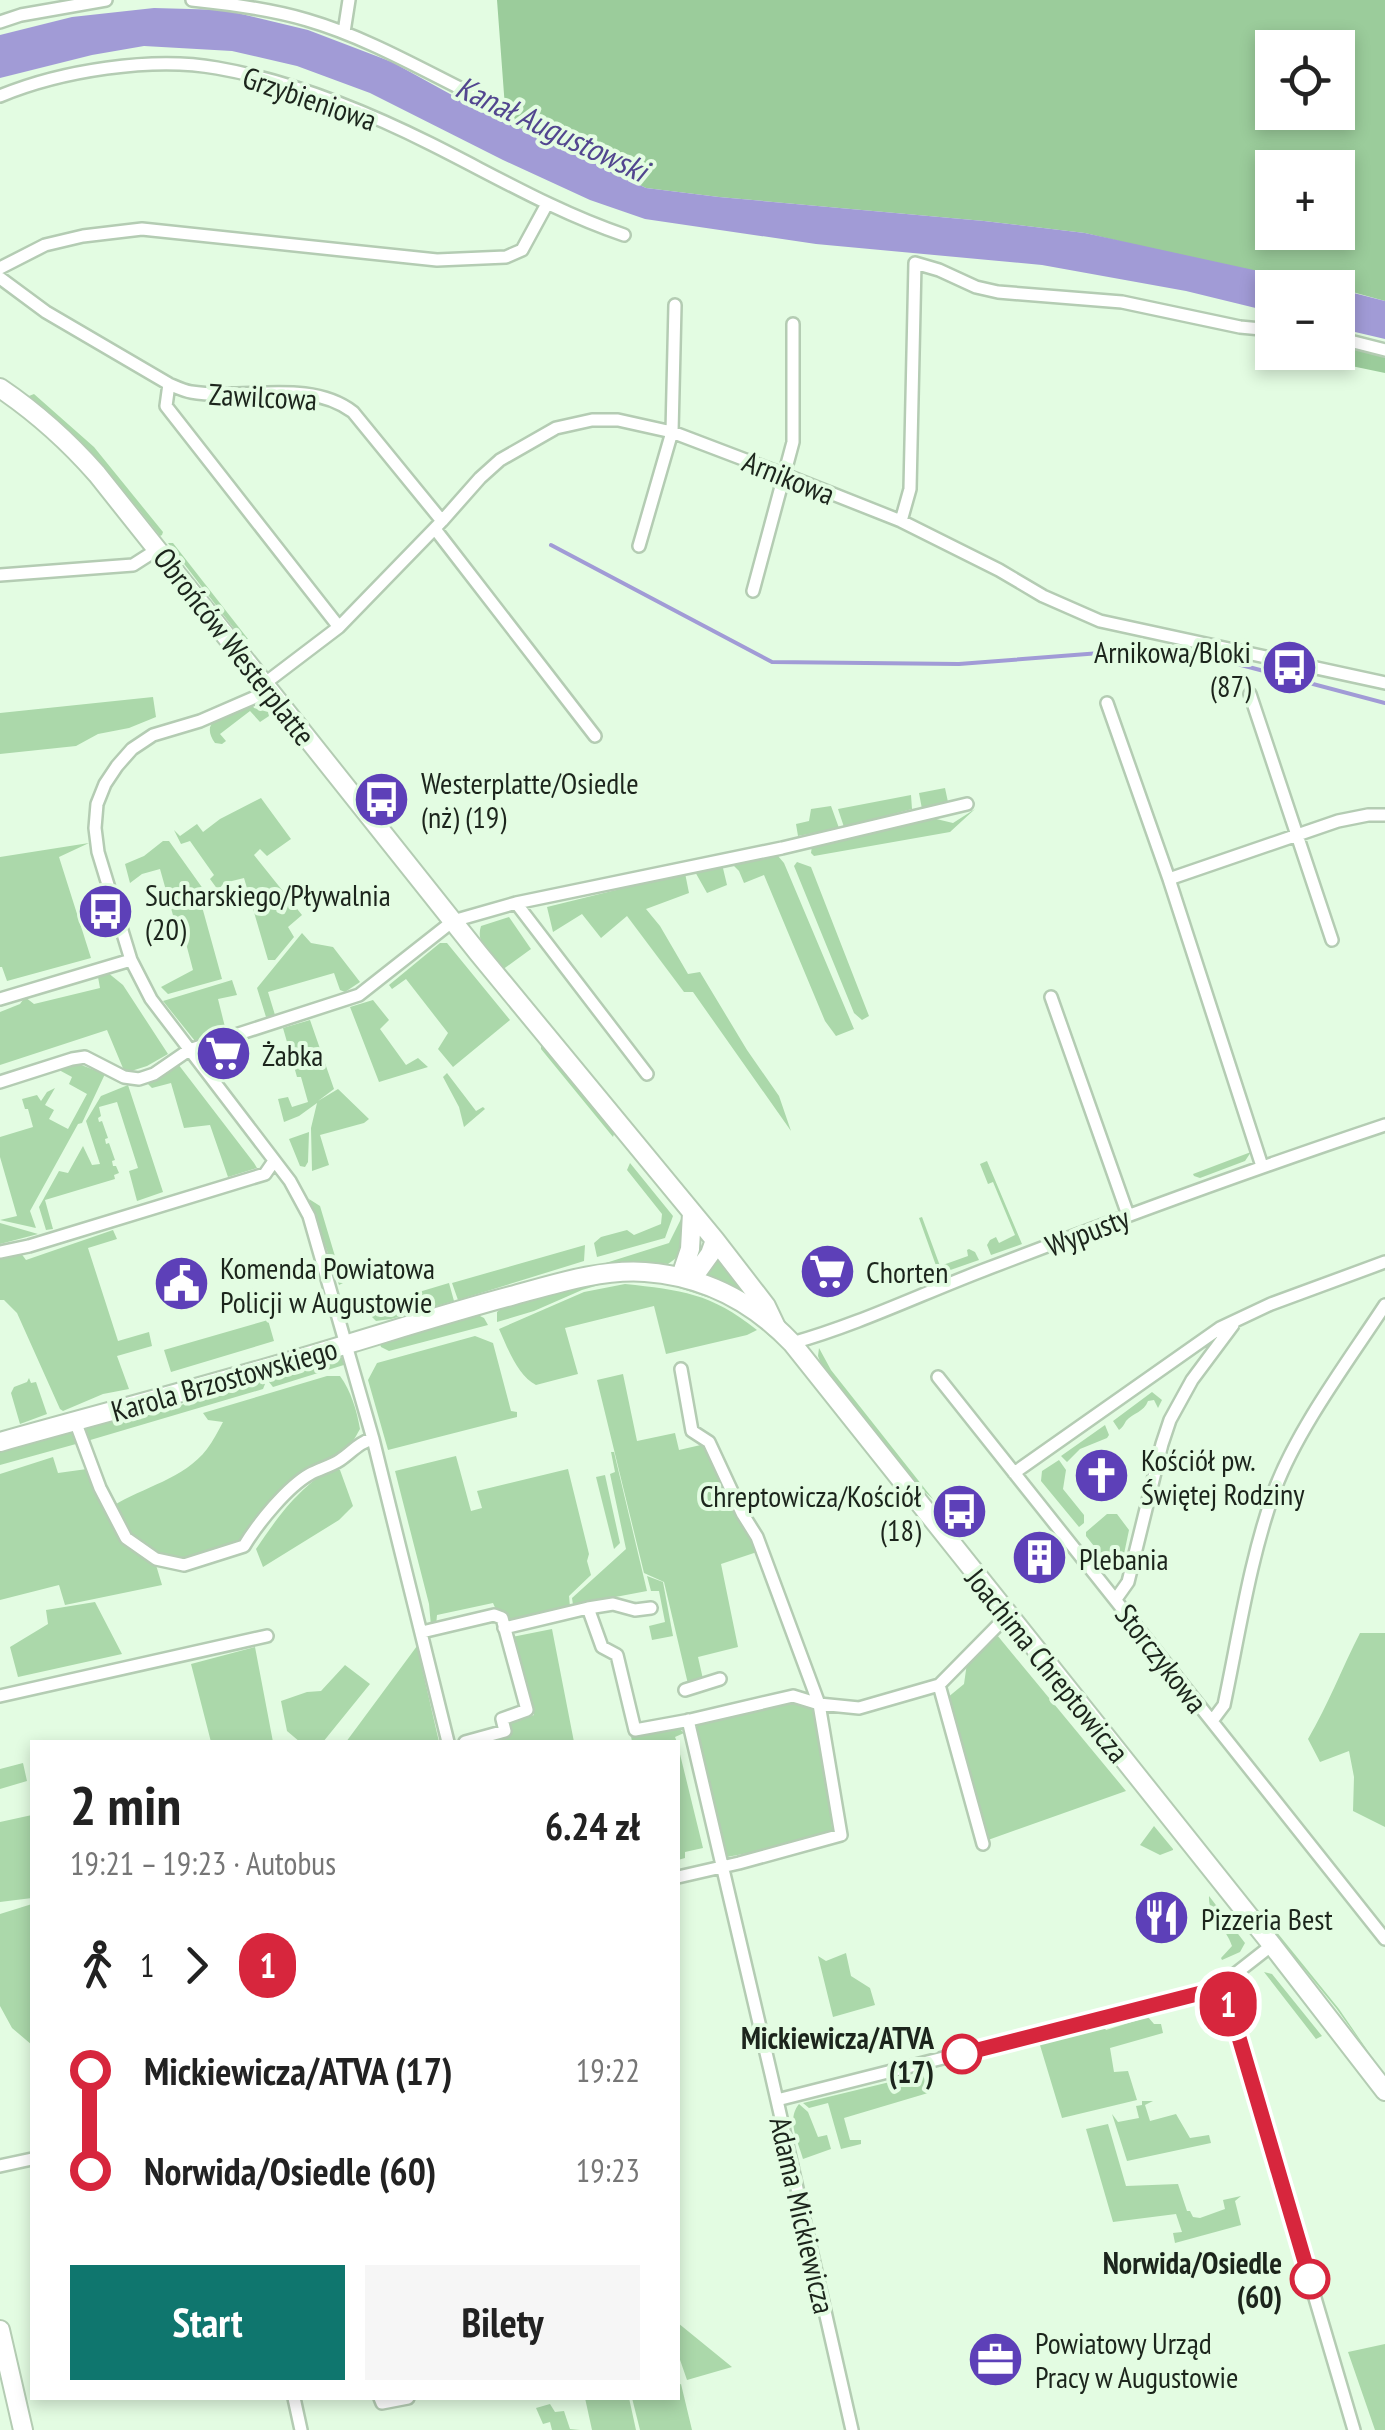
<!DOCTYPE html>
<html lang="pl">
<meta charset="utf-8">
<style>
:root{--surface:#fff;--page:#f6f6f6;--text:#222;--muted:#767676;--accent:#0f766e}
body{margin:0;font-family:"PT Sans Narrow",sans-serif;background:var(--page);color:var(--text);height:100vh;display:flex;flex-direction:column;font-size:38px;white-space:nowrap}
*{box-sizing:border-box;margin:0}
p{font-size:32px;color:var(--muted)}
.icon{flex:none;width:55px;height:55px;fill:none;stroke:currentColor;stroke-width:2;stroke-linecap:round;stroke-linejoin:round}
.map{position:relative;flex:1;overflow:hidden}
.sheet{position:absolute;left:30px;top:1740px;width:650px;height:660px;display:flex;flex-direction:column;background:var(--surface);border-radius:0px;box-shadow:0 5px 15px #0003}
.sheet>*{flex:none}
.badge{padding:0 20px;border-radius:32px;font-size:35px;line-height:65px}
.tools{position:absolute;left:1255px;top:30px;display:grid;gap:20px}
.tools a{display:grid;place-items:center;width:100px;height:100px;border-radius:0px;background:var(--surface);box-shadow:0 5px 15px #0003;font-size:50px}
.map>.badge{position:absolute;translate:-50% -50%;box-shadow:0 0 0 5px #fff}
.legs{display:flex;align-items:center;gap:15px;height:110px;padding:0 40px;font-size:32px}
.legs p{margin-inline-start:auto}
.headline{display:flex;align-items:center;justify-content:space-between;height:170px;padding:0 40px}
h1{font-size:55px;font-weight:800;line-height:75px}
.cta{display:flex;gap:20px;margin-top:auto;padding:20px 40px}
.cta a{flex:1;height:115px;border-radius:0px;background:var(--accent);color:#fff;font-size:40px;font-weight:800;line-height:115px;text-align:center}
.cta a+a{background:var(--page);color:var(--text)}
ul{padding:0 40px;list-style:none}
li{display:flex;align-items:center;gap:35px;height:100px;font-size:38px}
li i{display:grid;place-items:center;width:15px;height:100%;margin:0 12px;background:currentColor}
li i::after{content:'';width:25px;height:25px;margin:-12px;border:8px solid;border-radius:50%;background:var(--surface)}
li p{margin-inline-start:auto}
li:first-child i{background:linear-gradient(#0000 50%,currentColor 0)}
li:last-child i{background:linear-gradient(currentColor 50%,#0000 0)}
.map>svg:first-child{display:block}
</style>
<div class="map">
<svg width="1385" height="2430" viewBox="0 0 1385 2430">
<rect width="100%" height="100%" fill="#e3fce2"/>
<path fill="#abd8aa" d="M34 394 94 447 163 532 162 535 160 536C120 485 80 437 29 396Z
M168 543H173L248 639H242Z
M153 697 156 717 129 728 98 734 76 746 0 754V713Z
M253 706 254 708 268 712 269 716 260 722 250 711 220 734 226 741 222 744 215 743C196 717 234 712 253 706Z
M945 788 948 802 922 809 919 793Z
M911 795 912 809 844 827 838 809Z
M261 798 291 839 267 856 260 849 254 855 302 915 288 927 294 937 275 960H268L244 878 224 883 218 890 210 879 214 875 190 841 181 844 174 830 180 836 197 824 203 832 220 819Z
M831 806 839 828 798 836 796 824 809 821 811 809Z
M975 809 950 832 814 856 811 853 812 846 928 817 953 823Z
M163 841H169L206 893 208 900 201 903 222 979 168 994 161 987 193 970 183 932 178 933 160 869 142 874 130 883 125 864 144 856Z
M89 843 59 857 91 958 7 981 2 967H0V857Z
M769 854 778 856 784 863 854 1029 836 1036 825 1021 764 875 744 883 739 871 731 863Z
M797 862 811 867 869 1016 862 1020 854 1013 794 866Z
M722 864 727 885 707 893 694 870Z
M685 873 689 893 646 909 660 926 688 974 700 972 747 1050 779 1096 791 1131 693 992H684L627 916 601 938 582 914 553 932 547 907Z
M509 917 531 949 502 970C492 957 475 944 481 926Z
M302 933 311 943 333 947 360 982 345 992 340 990 334 973 268 992 275 1015 266 1017 257 988Z
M440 943H447L510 1020 453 1067 438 1049 448 1033 406 979 392 989 389 985Z
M107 972 123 985 168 1054 147 1066 125 1073 107 1030 0 1065V1012L20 1004 25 997 34 1004 100 988 98 977Z
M232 980 237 995 218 999 226 1031 195 1041 163 1001Z
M373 1000 389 1020 380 1029 406 1065 418 1058 428 1067 379 1082 350 1007Z
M310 1020 334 1089 318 1101 338 1089 369 1119 364 1123 320 1135 329 1165 312 1171 311 1128 317 1103 299 1116 284 1122 278 1099 288 1097 292 1107 308 1102 301 1077H297L283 1028Z
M541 1043 615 1131 613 1137 541 1049Z
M76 1063 105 1074 82 1123 78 1124 30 1211 36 1228 0 1220 17 1216 0 1157V1137L33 1127 28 1109H25L22 1099 37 1095 41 1101 47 1092 55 1088 45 1105 54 1110 49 1119 68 1129 87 1094 69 1084 72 1077 59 1070Z
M178 1064 254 1163 257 1168 228 1177 210 1125 184 1128 171 1083 152 1088 147 1083Z
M447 1073 476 1111 483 1107 485 1109 464 1127 459 1107 443 1077Z
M128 1085 163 1192 137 1201 129 1171 138 1168 117 1102 99 1107 101 1116 98 1118 99 1122 102 1121 108 1138 105 1139 106 1144 109 1143 115 1160 112 1161 113 1166H116L119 1173 114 1175 115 1179 45 1200 53 1229 46 1230 39 1207 59 1171 68 1173 83 1146 92 1165 100 1164 86 1121 101 1096Z
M309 1132 308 1162 305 1167 300 1166 289 1139Z
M1251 1152 1245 1161 1200 1178 1194 1176 1193 1174Z
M987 1161 1022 1244 991 1255 987 1245 990 1240 996 1237 999 1243 1015 1235 993 1182 988 1184 980 1164Z
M630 1163 673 1216 665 1238 597 1257 594 1243 601 1237 627 1230 634 1235 661 1224 662 1214 627 1170Z
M309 1199 320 1206 343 1283 339 1285Z
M683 1215 689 1227 679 1256 668 1264 638 1262 593 1267 669 1243Z
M922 1217 940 1266 968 1256 967 1250 969 1249 975 1252 979 1260 939 1274 919 1218Z
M0 1223 38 1234 0 1244Z
M113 1230 117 1239 88 1248 118 1341 149 1332 152 1346 117 1356 129 1389 103 1394 63 1411 60 1409 17 1313 4 1300H0V1257L20 1252 26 1260Z
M585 1245 584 1261 458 1300 452 1283Z
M716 1251 750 1297 706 1276 705 1273Z
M622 1280C712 1281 758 1315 813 1382L786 1351 751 1320 719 1301 667 1284 647 1282H609L582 1290 534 1311 497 1322V1312L501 1309C540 1296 580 1284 622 1280Z
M449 1283 454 1301 391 1319 376 1321 372 1317 369 1309 372 1306Z
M625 1284C681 1290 711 1293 757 1330L747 1335 666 1354 654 1306 565 1328 578 1374 536 1385C518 1376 507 1347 499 1329L584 1292Z
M478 1315 484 1318 488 1325 389 1351 381 1347 380 1344Z
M268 1320 274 1341 171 1372 164 1350Z
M475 1336 493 1343 511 1411 517 1412V1417L388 1450 368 1380 377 1363Z
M819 1348 831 1370 933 1499 918 1486 821 1364 818 1356Z
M337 1357 343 1358 347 1364 273 1387 269 1382V1376Z
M623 1374 637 1441 675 1433 679 1450 705 1444 710 1448 757 1552 721 1564 738 1647 698 1657 703 1679 688 1684 664 1582 644 1573 597 1380Z
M327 1376H340C351 1391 357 1411 360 1429 355 1438 350 1447 342 1453 327 1464 308 1468 293 1479 273 1495 261 1521 242 1538 232 1547 218 1550 206 1554 158 1569 135 1546 113 1506 143 1487 184 1479 207 1449 213 1441 218 1431 223 1422L208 1420 203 1413Z
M29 1378 31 1383 36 1382 47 1414 20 1424 11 1393 14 1387 27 1382Z
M259 1379 265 1384 263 1389 87 1441 84 1433 88 1426 154 1414 184 1404 195 1396Z
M1152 1392 1162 1400 1158 1408 1154 1400 1148 1401C1144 1412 1133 1413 1126 1421 1124 1425 1122 1428 1119 1430L1113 1421Z
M1105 1425 1109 1435 1107 1438 1080 1449 1067 1462 1061 1456Z
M72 1431 78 1441 76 1444 0 1465V1450Z
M611 1452H614L647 1591 573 1605 572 1598 626 1549 610 1474 615 1472Z
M456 1456 471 1511 482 1508 477 1491 568 1469 589 1554 587 1561 591 1575 569 1596 570 1607 515 1621 509 1620 504 1611 497 1612 493 1603 437 1615 436 1626H431L429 1604 395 1471Z
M53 1457 58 1473 87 1469 142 1556 156 1565 162 1585 65 1605 59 1585 0 1600V1474Z
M1059 1460 1066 1470 1063 1489 1084 1515V1523L1079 1527 1041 1481 1042 1471Z
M329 1469 340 1470 353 1506 339 1520 263 1567 256 1549C280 1514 294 1494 329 1469Z
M605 1475 620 1543 614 1549 596 1477Z
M1107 1514H1117L1129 1530 1124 1554 1109 1565 1086 1536V1532Z
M647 1576 663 1582 673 1636 652 1640 649 1626 665 1622 659 1591H651Z
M95 1602 122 1654 18 1677 10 1647 48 1624 46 1610Z
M552 1629 574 1742H482L505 1726 534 1715 512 1637Z
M1360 1633H1385V1827L1353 1811 1354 1777 1349 1751 1320 1762 1308 1739C1328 1705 1342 1668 1360 1633Z
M997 1635 1126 1791 988 1840 947 1698 964 1684 967 1663Z
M417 1646 439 1742H346Z
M255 1647 273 1742H211L191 1664Z
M345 1665 370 1684 323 1742H300L287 1731 281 1701 307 1692 321 1691Z
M793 1696 819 1704 833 1837 727 1857 695 1721Z
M678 1727 684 1733 675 1737 677 1742H632L631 1736Z
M678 1746 703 1848 685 1852V1858L678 1860Z
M23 1763 27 1781 0 1789V1769Z
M32 1815V1898L0 1902V1822Z
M1154 1826 1173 1849V1850L1160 1855 1140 1845Z
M1209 1896 1245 1943 1240 1952 1222 1960 1221 1958 1232 1946C1226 1927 1208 1917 1209 1896Z
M32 1904V2045L12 2028 0 2006V1914Z
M1262 1914 1339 2009 1385 2076 1336 2008 1260 1915Z
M846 1953 851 1976 870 1988 875 2005 833 2017 818 1956 826 1961Z
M1264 1972 1272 1974 1322 2036 1316 2039Z
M1148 2017 1154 2024H1161L1163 2033 1110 2048 1114 2072 1128 2071 1137 2100 1062 2118 1039 2042 1102 2025 1106 2030Z
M923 2074 928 2093 844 2118 850 2140H861V2144L841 2149 828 2103 809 2108 803 2103Z
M1142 2101H1153L1145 2105 1150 2121 1176 2114 1190 2138 1209 2135 1211 2143 1127 2161 1112 2114 1118 2122 1139 2118 1136 2106 1142 2105Z
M799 2104 808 2112 818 2137 827 2135 831 2149 803 2159C798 2141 786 2120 799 2104Z
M1108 2124 1126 2186 1178 2184 1187 2211H1190L1193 2217 1200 2218 1225 2209 1223 2200 1241 2196 1235 2201 1241 2225 1175 2243 1173 2233 1182 2232 1176 2214 1113 2222 1086 2129Z
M678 2323 732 2367 687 2380 678 2354Z
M1385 2344V2430H1375L1348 2352Z
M681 2384 692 2430H640L632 2398H678V2385Z
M585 2398H629L636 2430H592Z
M550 2404 555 2412 564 2411 570 2429 580 2430H552L550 2422 543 2424 536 2408Z"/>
<path fill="#9bcc9b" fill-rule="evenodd" d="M497 0H1385V301L1338 288 1194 259 1085 233 984 221 719 197 646 188 506 121ZM1272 48H1338V112H1272ZM1272 168H1338V232H1272Z
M1338 343 1385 346V373L1289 353 1338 352Z"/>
<path fill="#a19bd6" d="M154 8 225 10 308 30 392 62 461 100 646 188 719 197 984 221 1085 233 1331 287 1272 288V312L1186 291 1042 265 816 244 645 219 590 200 503 160 370 93 297 66 232 51 144 46 92 55 0 78V35L72 17Z
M1338 289 1385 301V339L1338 328Z"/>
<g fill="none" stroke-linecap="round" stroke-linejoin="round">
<path stroke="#a19bd6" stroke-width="4" d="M551 545 772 662 959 664 1152 649 1222 660 1385 703"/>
<defs>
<path id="street" d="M192 0C231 4 270 9 307 20 369 38 426 72 484 100
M0 22 21 15 106 0
M344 32 349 0
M0 96C60 71 152 56 217 68 292 81 363 110 431 144 495 176 556 212 624 235
M0 268 45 245 83 236 142 229 437 260 506 257 522 250 547 204
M0 278 46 312 169 384C176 387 184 391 191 392 242 401 309 378 353 412L442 521
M1338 338 1385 350
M169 384 166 406 339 627
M901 521 910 489 915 263 939 270 976 287 998 292 1122 302 1240 327 1272 330
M435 529 595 736
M639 546 672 432 675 305
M0 575 133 565 158 549
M753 591 793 442V324
M264 684 339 627 442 521 480 478 500 460 556 428 592 420H618L672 432 785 475 901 521 999 570 1043 596 1100 621 1385 683
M269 691 200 721 153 735 132 749 117 766 105 784 97 804 95 828 98 852 131 960 151 999 290 1181 309 1216 373 1439 448 1742
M1250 694 1332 940
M1107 703 1169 879 1262 1166
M1169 879 1338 821 1368 815H1385
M516 903 647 1074
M1051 997 1128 1215
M0 999 131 960
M0 1082 72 1059 85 1057 124 1077 139 1079 154 1074 189 1050 359 995 453 921 516 903 782 848 967 804
M0 1252 29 1246 265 1174 274 1161
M792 1343C857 1325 921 1294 984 1270 1117 1219 1250 1170 1385 1125
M938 1377 1385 1939
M75 1421 100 1488 126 1538 156 1559 184 1565 244 1546C258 1523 287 1487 310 1474 319 1469 331 1466 340 1460 352 1452 359 1442 373 1439
M1014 1473 1220 1328 1271 1304 1385 1262
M1116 1599 1128 1582 1162 1444 1170 1420 1192 1380 1233 1325
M588 1608 613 1604 635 1610 651 1608
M504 1628 588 1608 602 1647 617 1655 635 1730 690 1720 793 1696 819 1704 859 1708 939 1685 1008 1615
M422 1632 494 1615 502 1618 527 1710 502 1719 505 1731 465 1742
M939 1685 983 1844
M685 1690 720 1679
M0 1696 267 1636
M688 1720 771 2074 852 2430
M1212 1721 1224 1705C1239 1634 1250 1558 1275 1489 1298 1428 1349 1360 1385 1305
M678 1877 739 1863 841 1835 819 1704 757 1537 742 1513 709 1442 692 1431 681 1369
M1221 1985 1229 2007 1354 2430
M777 2100 1208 1991 1221 1985 1272 1945
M0 2166 32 2159
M294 2398 301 2430
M380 2398 382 2403 408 2398"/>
<path id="secondary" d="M0 388C37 413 68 441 97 474L479 954 715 1240 766 1306 776 1327
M681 1276 690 1249 692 1213
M692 1279 710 1254 715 1240
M0 2330 23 2430"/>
<path id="primary" d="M0 1442C117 1409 235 1379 351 1343 404 1327 458 1310 511 1296 555 1284 600 1269 645 1272 702 1276 752 1301 792 1343L1272 1945 1385 2091"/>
</defs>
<use href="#street" stroke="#b4ccb3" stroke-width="16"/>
<use href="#secondary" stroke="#b4ccb3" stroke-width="22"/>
<use href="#primary" stroke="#b4ccb3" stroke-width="22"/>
<use href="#street" stroke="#fff" stroke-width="11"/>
<use href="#secondary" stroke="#fff" stroke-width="18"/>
<use href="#primary" stroke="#fff" stroke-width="18"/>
</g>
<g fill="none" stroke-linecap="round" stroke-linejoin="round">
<defs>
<path id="line-1" d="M962 2054 1201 1993 1221 1985 1230 2007 1310 2279"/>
</defs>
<use href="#line-1" stroke="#fff" stroke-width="22"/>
<use href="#line-1" stroke="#d7263d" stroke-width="15"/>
</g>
<defs>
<symbol id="bus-disc" viewBox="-11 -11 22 22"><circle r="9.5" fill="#5d40b8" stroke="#e3fce2"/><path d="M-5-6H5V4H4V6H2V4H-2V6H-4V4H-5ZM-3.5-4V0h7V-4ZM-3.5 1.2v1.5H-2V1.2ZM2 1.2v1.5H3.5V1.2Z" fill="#fff"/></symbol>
<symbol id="supermarket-disc" viewBox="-11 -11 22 22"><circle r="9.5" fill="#5d40b8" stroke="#e3fce2"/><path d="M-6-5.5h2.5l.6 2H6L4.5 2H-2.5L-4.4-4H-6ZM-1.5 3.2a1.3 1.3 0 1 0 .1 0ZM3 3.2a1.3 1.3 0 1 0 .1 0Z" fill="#fff"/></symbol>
<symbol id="civic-disc" viewBox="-11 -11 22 22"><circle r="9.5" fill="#5d40b8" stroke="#e3fce2"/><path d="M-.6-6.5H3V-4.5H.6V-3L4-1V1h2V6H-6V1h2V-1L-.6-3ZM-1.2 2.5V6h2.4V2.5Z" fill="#fff"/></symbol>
<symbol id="church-disc" viewBox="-11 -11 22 22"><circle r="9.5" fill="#5d40b8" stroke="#e3fce2"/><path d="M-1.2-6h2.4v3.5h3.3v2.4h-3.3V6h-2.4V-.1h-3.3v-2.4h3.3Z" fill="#fff"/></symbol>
<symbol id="building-disc" viewBox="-11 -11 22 22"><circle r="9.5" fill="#5d40b8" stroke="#e3fce2"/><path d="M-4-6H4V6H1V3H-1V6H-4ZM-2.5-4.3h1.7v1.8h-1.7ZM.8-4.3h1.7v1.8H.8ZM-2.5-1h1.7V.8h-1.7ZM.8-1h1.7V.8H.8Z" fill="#fff"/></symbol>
<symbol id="restaurant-disc" viewBox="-11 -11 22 22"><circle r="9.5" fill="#5d40b8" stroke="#e3fce2"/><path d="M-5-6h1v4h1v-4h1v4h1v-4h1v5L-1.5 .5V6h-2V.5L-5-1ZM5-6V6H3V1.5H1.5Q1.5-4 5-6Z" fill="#fff"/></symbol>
<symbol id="office-disc" viewBox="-11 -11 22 22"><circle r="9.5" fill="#5d40b8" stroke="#e3fce2"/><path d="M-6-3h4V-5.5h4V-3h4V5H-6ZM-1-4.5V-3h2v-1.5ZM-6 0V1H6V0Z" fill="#fff"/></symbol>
</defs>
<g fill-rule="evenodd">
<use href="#bus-disc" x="1258" y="636" width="63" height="63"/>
<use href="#bus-disc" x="350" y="768" width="63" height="63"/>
<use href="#bus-disc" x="74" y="880" width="63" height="63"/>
<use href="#supermarket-disc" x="192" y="1022" width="63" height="63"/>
<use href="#supermarket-disc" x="796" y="1240" width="63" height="63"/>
<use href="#civic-disc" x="150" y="1252" width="63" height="63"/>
<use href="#church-disc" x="1070" y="1444" width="63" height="63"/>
<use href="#bus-disc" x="928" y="1480" width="63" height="63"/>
<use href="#building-disc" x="1008" y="1526" width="63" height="63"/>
<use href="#restaurant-disc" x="1130" y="1886" width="63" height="63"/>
<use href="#office-disc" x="964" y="2328" width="63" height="63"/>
</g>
<g fill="#fff" stroke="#d7263d" stroke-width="5">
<circle cx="962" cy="2054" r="18"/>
<circle cx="1310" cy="2279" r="18"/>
</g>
<g text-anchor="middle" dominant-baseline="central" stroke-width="8" stroke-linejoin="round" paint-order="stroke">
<g font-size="30" fill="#1c251c" stroke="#e3fce2">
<text transform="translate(310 98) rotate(19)">Grzybieniowa</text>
<text transform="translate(263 396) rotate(3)">Zawilcowa</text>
<text transform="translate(789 477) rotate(22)">Arnikowa</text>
<text transform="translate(235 646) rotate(52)">Obrońców Westerplatte</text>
<text transform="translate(1087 1231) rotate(-21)">Wypusty</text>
<text transform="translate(224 1379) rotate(-16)">Karola Brzostowskiego</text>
<text transform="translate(1162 1658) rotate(52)">Storczykowa</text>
<text transform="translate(1048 1665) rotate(51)">Joachima Chreptowicza</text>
<text transform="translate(803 2215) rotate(77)">Adama Mickiewicza</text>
</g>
<g font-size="30" fill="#1c251c" stroke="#e3fce2" text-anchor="start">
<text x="1251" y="651" text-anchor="end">Arnikowa/Bloki<tspan x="1251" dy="34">(87)</tspan></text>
<text x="421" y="782">Westerplatte/Osiedle<tspan x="421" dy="34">(nż) (19)</tspan></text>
<text x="145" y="894">Sucharskiego/Pływalnia<tspan x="145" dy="34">(20)</tspan></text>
<text x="262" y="1054">Żabka</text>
<text x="220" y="1267">Komenda Powiatowa<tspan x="220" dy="34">Policji w Augustowie</tspan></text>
<text x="866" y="1271">Chorten</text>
<text x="1141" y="1459">Kościół pw.<tspan x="1141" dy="34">Świętej Rodziny</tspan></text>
<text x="921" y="1495" text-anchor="end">Chreptowicza/Kościół<tspan x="921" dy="34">(18)</tspan></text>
<text x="1079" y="1558">Plebania</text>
<text x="1201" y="1918">Pizzeria Best</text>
<text x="1035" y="2342">Powiatowy Urząd<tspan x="1035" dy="34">Pracy w Augustowie</tspan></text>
</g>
<g font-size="30" font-weight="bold" fill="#1c251c" stroke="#e3fce2" text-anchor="end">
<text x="934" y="2037">Mickiewicza/ATVA<tspan x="934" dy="34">(17)</tspan></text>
<text x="1282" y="2262">Norwida/Osiedle<tspan x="1282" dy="34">(60)</tspan></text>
</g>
<g font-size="32" font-style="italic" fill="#52468f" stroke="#e3fce2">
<text transform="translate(552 128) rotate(25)">Kanał Augustowski</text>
</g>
</g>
</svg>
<div class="tools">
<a><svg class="icon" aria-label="locate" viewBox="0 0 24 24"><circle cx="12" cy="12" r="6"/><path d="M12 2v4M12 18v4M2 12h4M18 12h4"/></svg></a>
<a>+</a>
<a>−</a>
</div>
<b class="badge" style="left:1228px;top:2004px;background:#d7263d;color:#fff">1</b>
<section class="sheet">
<div class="headline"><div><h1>2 min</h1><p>19:21 – 19:23 · Autobus</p></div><b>6.24 zł</b></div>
<div class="legs"><svg class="icon" aria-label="walk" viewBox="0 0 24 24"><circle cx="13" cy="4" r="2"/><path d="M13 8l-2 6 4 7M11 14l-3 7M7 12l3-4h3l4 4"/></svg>1<svg class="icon" aria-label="forward" viewBox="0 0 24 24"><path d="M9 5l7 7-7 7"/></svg><b class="badge" style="background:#d7263d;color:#fff">1</b></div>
<ul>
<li><i style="color:#d7263d"></i><b>Mickiewicza/ATVA (17)</b><p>19:22</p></li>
<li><i style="color:#d7263d"></i><b>Norwida/Osiedle (60)</b><p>19:23</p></li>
</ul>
<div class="cta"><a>Start</a><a>Bilety</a></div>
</section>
</div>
